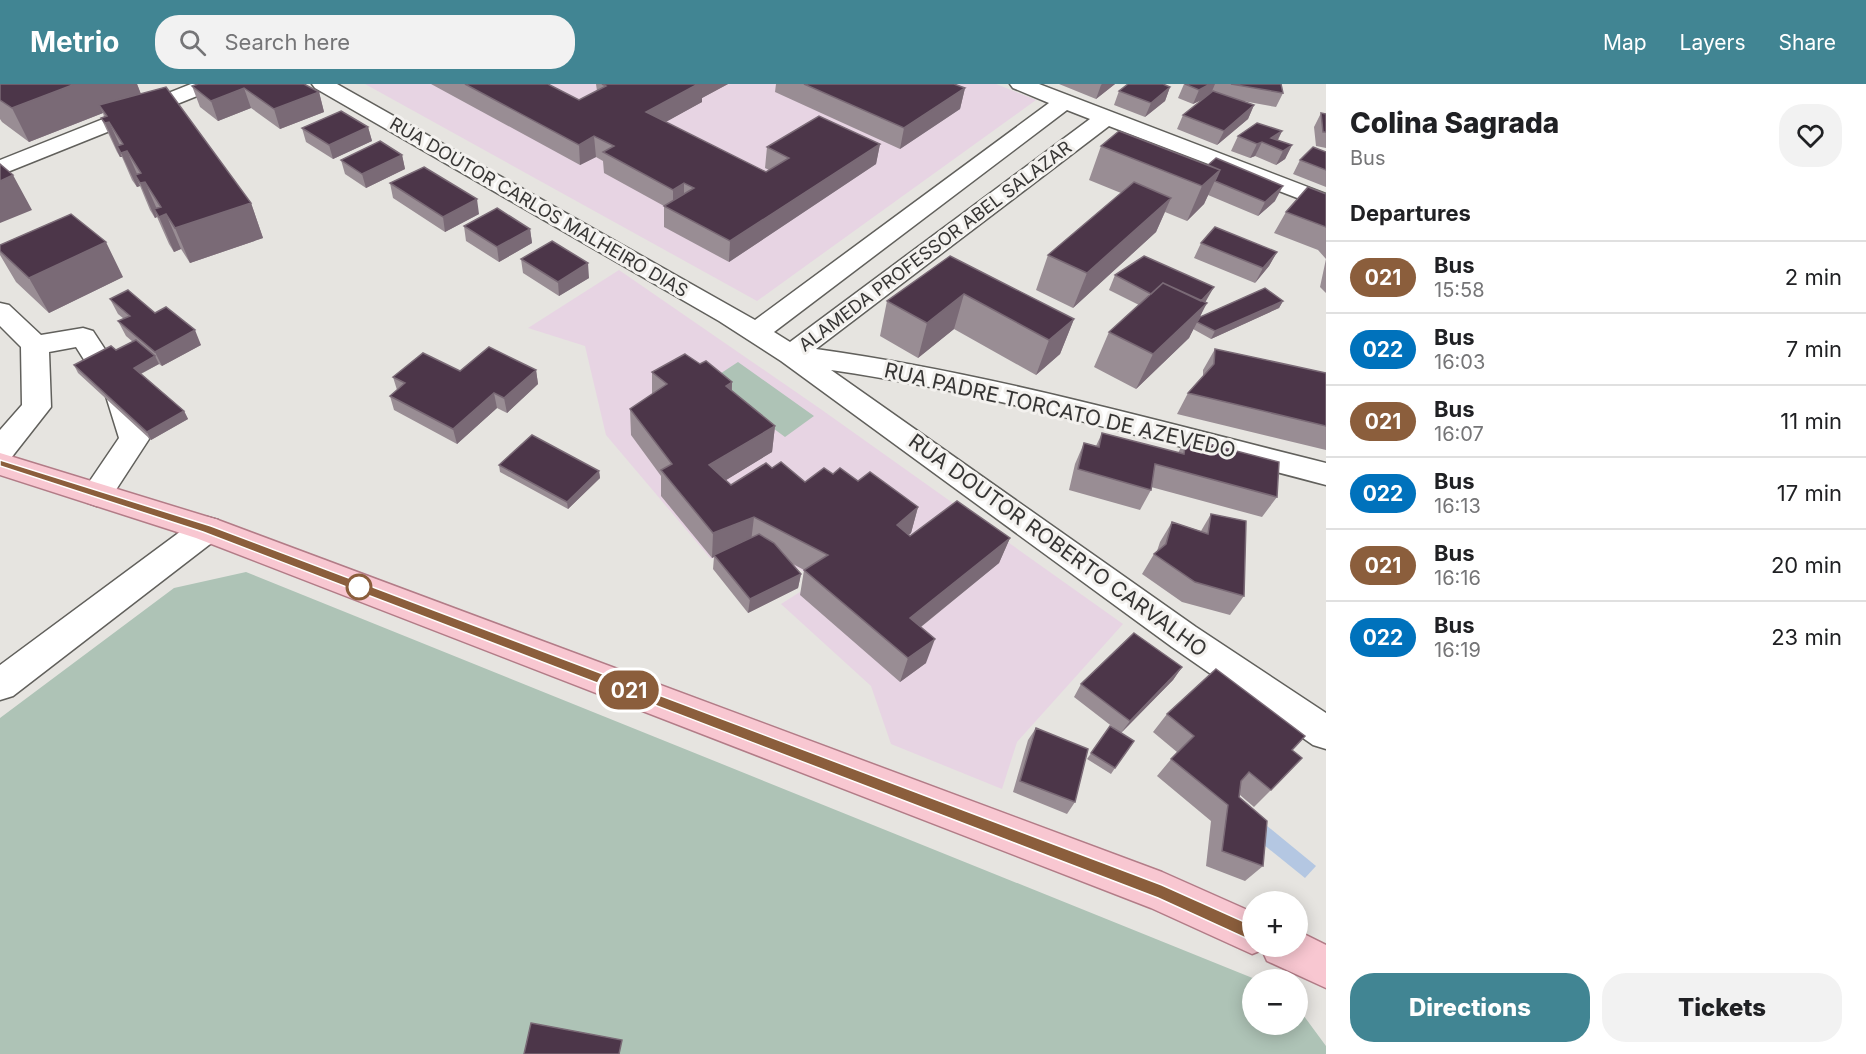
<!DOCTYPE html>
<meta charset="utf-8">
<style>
:root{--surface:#fff;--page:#f2f2f2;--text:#202124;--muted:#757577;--line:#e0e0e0;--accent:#418593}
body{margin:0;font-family:Inter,sans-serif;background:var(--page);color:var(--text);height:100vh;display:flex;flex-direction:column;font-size:22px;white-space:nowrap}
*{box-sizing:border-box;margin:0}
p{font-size:20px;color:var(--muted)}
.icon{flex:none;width:33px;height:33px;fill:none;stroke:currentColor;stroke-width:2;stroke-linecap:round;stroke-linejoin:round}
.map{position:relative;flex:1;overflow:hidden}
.sheet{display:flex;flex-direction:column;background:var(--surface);width:540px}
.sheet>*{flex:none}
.badge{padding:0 12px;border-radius:20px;font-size:21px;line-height:39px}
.tools{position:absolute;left:1242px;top:807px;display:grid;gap:12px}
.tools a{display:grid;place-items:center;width:66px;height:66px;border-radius:50%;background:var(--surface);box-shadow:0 3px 15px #0003;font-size:30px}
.map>.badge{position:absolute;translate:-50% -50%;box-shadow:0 0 0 3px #fff}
h2{padding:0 24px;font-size:22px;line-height:54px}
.round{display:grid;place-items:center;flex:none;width:63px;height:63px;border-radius:24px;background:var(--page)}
.headline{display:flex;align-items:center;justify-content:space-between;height:102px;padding:0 24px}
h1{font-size:28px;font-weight:800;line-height:45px}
.button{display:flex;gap:12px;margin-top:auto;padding:12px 24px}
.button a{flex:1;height:69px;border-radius:24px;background:var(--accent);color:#fff;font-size:24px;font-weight:800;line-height:69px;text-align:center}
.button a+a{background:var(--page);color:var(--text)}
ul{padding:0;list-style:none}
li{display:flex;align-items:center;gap:18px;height:72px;padding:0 24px;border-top:2px solid var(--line)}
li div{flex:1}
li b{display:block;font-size:22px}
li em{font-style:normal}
li .badge{min-width:66px;font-weight:700;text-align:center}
header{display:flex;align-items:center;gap:36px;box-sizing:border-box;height:84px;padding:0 30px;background:var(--accent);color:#fff}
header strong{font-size:28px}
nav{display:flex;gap:33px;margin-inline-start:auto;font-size:21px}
.search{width:420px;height:54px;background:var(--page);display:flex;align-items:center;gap:15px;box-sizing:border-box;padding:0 21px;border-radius:24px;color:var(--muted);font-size:22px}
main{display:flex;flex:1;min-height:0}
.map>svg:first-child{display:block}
</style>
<header>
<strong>Metrio</strong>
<div class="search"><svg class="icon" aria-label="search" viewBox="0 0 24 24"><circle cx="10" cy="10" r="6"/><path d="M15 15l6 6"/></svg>Search here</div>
<nav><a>Map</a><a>Layers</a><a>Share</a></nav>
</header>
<main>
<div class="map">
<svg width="1326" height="970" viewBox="0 0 1326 970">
<rect width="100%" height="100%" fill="#e6e4e0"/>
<path fill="#e7d4e3" d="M365 0H996L1036 16 757 217Z
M619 186 822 326 1123 540 1017 658 1002 705 891 660 871 602 781 520 819 496 752 459 711 475 606 351 585 262 528 244Z"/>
<path fill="#aec3b6" d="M738 278 814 332 785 353 709 297Z
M246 488 1255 895 1252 896V940H1298V924L1326 962V970H0V634L174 504Z"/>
<path fill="#b4c7e2" d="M1255 732 1316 782 1305 794 1243 744Z"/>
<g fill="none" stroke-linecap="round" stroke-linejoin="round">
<defs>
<path id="minor" d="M191 0H220L217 4 0 91V76Z
M312 0H337L755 236 1049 19 1013 4 1010 0H1039L1326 110V125L1109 42 816 265C989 289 1157 337 1326 379V401C1163 359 998 310 831 286L1196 543 1326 629V665L1313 661 1172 563 781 277 719 237 315 4ZM1067 26 1090 35 790 258 774 248Z
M0 219 9 221 41 251 83 244 93 247 133 308 149 355 108 418 97 422 86 418 81 410 119 354 105 309 76 263 49 268 51 323 11 374 0 377V346L22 321 21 263 0 242Z
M207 433 218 436 223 445 218 454 13 612 0 616V581L196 436Z"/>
<path id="major" d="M0 369 218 436 1162 788 1252 828V862H1298V847L1326 861V904L1267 877 1262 866 1252 870 1151 824 196 454 0 391Z"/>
</defs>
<use href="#minor" stroke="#61605c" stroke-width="3"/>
<use href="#major" stroke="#b27c87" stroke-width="3"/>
<use href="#minor" fill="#fff" fill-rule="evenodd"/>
<use href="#major" fill="#f8c7d1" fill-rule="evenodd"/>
</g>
<path fill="#998d94" d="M0 0H137L141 10 251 119 263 154 190 179 181 165 174 168 169 160 157 133 155 134 150 126 140 102 137 103 132 96 122 73H120L117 68 101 34 104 33 103 29 29 58 2 38 0 35Z
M198 0 319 8 324 28 280 45 251 24 218 37 200 23 192 2Z
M431 0H548L579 16 597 7 596 0H728L702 14V18L665 38 766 88 769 86 765 84 767 63 880 60 876 80 729 178 664 143V122L604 89 603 77 596 73 580 81Z
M776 0H954L965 4 960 25 900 65 775 8Z
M1059 0H1115L1096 15Z
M1184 0H1281L1283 9 1276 23 1243 17 1254 21 1248 35 1217 61 1177 45 1183 31 1203 15 1193 20 1178 14Z
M1170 3 1165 17 1145 33 1114 21 1119 7Z
M1321 29 1326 30V64L1316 62 1314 43Z
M368 43 372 57 333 75 306 58 302 44Z
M1119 47 1275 117 1258 132 1208 111 1204 120 1187 137 1165 128 1156 148 1073 224 1036 206 1048 171 1121 109 1089 96 1101 62Z
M1282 47 1278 56 1292 61 1285 75 1276 81 1255 72 1250 74 1231 67 1238 52Z
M1326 68V103L1293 90 1300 76Z
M402 71 405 85 366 104 345 90 341 76Z
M390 99 479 130 445 148 393 114Z
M1326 110V209L1320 203 1326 175 1318 166 1274 149 1286 128Z
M464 142 530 145 532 159 499 178 466 157Z
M1201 159 1277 168 1269 182 1255 199 1194 174Z
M0 161 123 193 49 229 16 198 0 171Z
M950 172 1074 235 1060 270 1036 291 954 245 918 274 880 252 887 217Z
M521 175 589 194 559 212 523 189Z
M1115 191 1206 217 1200 233 1283 217 1279 224 1211 255 1193 245 1189 254 1136 305 1094 283 1109 248 1139 221 1109 206Z
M110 215 155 229 201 261 162 282 159 280 141 290 184 327 188 335 151 356 78 289 74 281 116 266 133 258 126 252 118 237 124 235 118 230Z
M1215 265 1326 289V366L1177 330 1188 309 1203 293V286Z
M700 280 732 298V307L775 342 772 368 726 396 731 401 772 384 805 398 833 390 858 397 918 423 911 449 908 451 910 452 1010 454 999 479 921 543 926 579 900 598 800 511 804 486 791 479 801 490 798 504 748 529 713 485 714 473 712 474 661 412V392L631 351 630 325 652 310V288Z
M536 286 538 300 507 329 497 324 457 360 394 326 390 312 397 306 393 293 460 287Z
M1102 349 1178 369 1186 354 1277 413 1262 433 1151 403V406L1140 426 1069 406 1075 380 1084 359 1096 362Z
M499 381 599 387 600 394 568 425 500 388Z
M1211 430 1244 512 1230 531 1182 518 1142 490 1154 470 1157 467 1160 458 1172 438 1201 447Z
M1182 583 1173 596 1121 649 1115 684 1111 690 1087 675 1110 642 1118 647 1074 613 1081 600Z
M1167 630 1292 666 1271 706 1254 723 1240 711 1239 713 1263 782 1245 797 1206 782 1211 737 1157 692 1177 668 1153 648Z
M1036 644 1075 718 1067 730 1013 708 1028 656Z"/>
<path fill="#7a6a76" d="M75 0H137L142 13 99 21 103 29 29 58 12 24Z
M698 0H728L702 14V18L646 49V28Z
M1102 0H1115L1096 15 1101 1Z
M1210 0H1215L1210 12 1193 20 1199 6Z
M1170 3 1165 17 1145 33 1151 19Z
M244 4 251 24 218 37 211 17Z
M965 4 960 25 900 65 904 44Z
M319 8 324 28 280 45 274 25Z
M1254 21 1248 35 1217 61 1224 47Z
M109 38 123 68 127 67 141 99 145 98 160 132 154 125 157 133 155 134 140 99 135 91 140 102 137 103 121 69 117 62 122 73H120L105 39Z
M368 43 372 57 333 75 329 61Z
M1282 47 1275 61 1271 54Z
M594 52 596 73 580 81 579 61Z
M1262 58 1255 72 1250 74 1257 60Z
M880 60 876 80 729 178 730 157Z
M1292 61 1285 75 1276 81 1283 67Z
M402 71 405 85 366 104 362 90Z
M1220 86 1204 120 1187 137 1202 102Z
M13 91 32 126 0 139V97Z
M684 99V120L673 126V106Z
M1283 102 1275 117 1258 132 1265 118Z
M1171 114 1156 148 1073 224 1087 189Z
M477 115 479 130 445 148 443 133Z
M251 119 263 154 190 179 175 144Z
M166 130 181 165 174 168 159 133Z
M530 145 532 159 499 178 497 163Z
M106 158 123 193 49 229 29 194Z
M1277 168 1269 182 1255 199 1263 184Z
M588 179 589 194 559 212 558 198Z
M1214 203 1206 217 1191 234 1207 219 1189 254 1136 305 1153 270Z
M964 210 954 245 918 274 927 239Z
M1283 217 1279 224 1211 255 1215 247Z
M1074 235 1060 270 1036 291 1049 256Z
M195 246 201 261 162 282 155 268Z
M155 272 159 280 138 291 134 284Z
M536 286 538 300 507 329 504 314Z
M732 298 731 325 726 302Z
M494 309 497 324 457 360 453 345Z
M184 327 188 335 151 356 147 348Z
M775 342 772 368 708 407 709 381Z
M599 387 600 394 568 425 567 418Z
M918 423 911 449 890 467 897 441Z
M754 433 751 458 714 471V473L712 474 713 449Z
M1010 454 999 479 902 558 910 534Z
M801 490 798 504 748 529 750 515Z
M935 555 926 579 900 598 908 574Z
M1182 583 1173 596 1121 649 1130 637Z"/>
<path fill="#4c3649" stroke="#7a6a76" stroke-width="1.5" d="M0 0H75L12 24 0 16Z
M198 0H304L319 8 274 25 244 4 211 17 192 2Z
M465 0H548L579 16 606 2 602 0H698L646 28 766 88 789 74 767 63 819 32 880 60 730 157 664 122 694 104 684 99 673 106 603 68 614 62 594 52 579 61Z
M804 0H954L965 4 904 44Z
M1128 0H1163L1170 3 1151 19 1119 7Z
M1185 0H1210L1199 6Z
M1231 0H1281L1283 9Z
M166 3 251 119 175 144 166 130 159 133 154 125 161 123 145 98 140 99 135 91 141 89 127 67 121 69 117 62 123 60 109 38 105 39 101 34 107 32 99 21Z
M1213 7 1254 21 1224 47 1183 31Z
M341 27 368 43 329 61 302 44Z
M1321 29 1326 30V48H1323Z
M1257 39 1282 47 1271 54 1292 61 1283 67 1262 58 1257 60 1238 52Z
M1119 47 1220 86 1202 102 1101 62Z
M380 57 402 71 362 90 341 76Z
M1313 63 1326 68V86L1300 76Z
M1216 74 1283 102 1265 118 1215 97 1220 86 1208 81Z
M0 80 13 91 0 97Z
M424 83 477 115 443 133 390 99Z
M1134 98 1171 114 1087 189 1048 171Z
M1308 103 1326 110V143L1286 128Z
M497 124 530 145 497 163 464 142Z
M71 130 106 158 29 194 0 167V161Z
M1215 143 1277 168 1263 184 1201 159Z
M552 157 588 179 558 198 521 175Z
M950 172 1074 235 1049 256 964 210 927 239 887 217Z
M1144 172 1214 203 1201 217 1163 199 1151 210 1115 191Z
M1163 199 1207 219 1153 270 1109 248Z
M1265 204 1283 217 1215 247 1197 238 1200 233Z
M128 206 155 229 166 223 195 246 155 268 118 237 130 232 110 215Z
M136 256 155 272 134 284 184 327 147 348 74 281 111 262 116 266Z
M489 263 536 286 504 314 494 309 453 345 390 312 405 299 393 293 423 269 460 287Z
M1215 265 1326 289V342L1188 309 1214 280Z
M685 270 700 280 706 277 732 298 726 302 775 342 709 381 731 401 766 379 772 384 781 378 805 398 824 384 833 390 840 384 858 397 870 388 918 423 897 441 910 452 957 417 1010 454 910 534 935 555 908 574 804 486 828 471 754 433 713 449 661 386 672 380 630 325 667 300 652 288Z
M1102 349 1184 370 1186 354 1279 378 1277 413 1155 380 1151 406 1078 385 1084 359 1099 363Z
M532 351 599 387 567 418 499 381Z
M1211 430 1246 437 1244 512 1195 498 1154 470 1166 460 1172 438 1208 450Z
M759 450 774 459 801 490 750 515 714 471Z
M1134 549 1182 583 1130 637 1081 600Z
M1216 585 1305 652 1292 666 1302 674 1271 706 1249 688 1241 697 1239 713 1267 737 1263 782 1222 767 1228 721 1171 675 1194 652 1167 630Z
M1110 642 1134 657 1115 684 1091 669Z
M1036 644 1088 665 1075 718 1020 697Z
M531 939 622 956 619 970H524Z"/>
<path fill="#8b5e3c" stroke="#fff" stroke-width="1.5" d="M0 376 211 442 1162 801 1258 844 1260 849 1258 855 1252 857 1158 814 203 448 0 382Z"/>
<circle fill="#fff" stroke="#8b5e3c" stroke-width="3" cx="359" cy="503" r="12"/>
<g text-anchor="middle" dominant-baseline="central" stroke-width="6" stroke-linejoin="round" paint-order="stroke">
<g font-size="18" fill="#363534" stroke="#f3f1ee">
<text transform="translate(539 123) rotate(30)">RUA DOUTOR CARLOS MALHEIRO DIAS</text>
<text transform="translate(935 162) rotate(-37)">ALAMEDA PROFESSOR ABEL SALAZAR</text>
</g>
<g font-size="21" fill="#363534" stroke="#f3f1ee">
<text transform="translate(1060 326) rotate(13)">RUA PADRE TORCATO DE AZEVEDO</text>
<text transform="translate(1058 461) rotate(36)">RUA DOUTOR ROBERTO CARVALHO</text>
</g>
</g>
</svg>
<div class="tools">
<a>+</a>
<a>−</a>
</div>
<b class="badge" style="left:629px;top:606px;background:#8b5e3c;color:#fff">021</b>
</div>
<section class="sheet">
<div class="headline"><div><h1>Colina Sagrada</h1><p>Bus</p></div><a class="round"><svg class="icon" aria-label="heart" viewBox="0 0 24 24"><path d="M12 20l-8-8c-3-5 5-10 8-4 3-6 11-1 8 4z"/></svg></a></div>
<h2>Departures</h2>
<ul>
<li><span class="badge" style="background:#8b5e3c;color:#fff">021</span><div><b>Bus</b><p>15:58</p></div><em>2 min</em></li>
<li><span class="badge" style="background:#0072bc;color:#fff">022</span><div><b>Bus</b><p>16:03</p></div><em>7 min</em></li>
<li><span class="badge" style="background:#8b5e3c;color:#fff">021</span><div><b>Bus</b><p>16:07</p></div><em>11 min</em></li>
<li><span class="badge" style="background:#0072bc;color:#fff">022</span><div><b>Bus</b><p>16:13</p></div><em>17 min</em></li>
<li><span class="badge" style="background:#8b5e3c;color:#fff">021</span><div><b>Bus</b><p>16:16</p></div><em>20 min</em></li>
<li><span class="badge" style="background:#0072bc;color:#fff">022</span><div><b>Bus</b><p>16:19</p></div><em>23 min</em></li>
</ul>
<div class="button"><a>Directions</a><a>Tickets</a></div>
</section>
</main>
